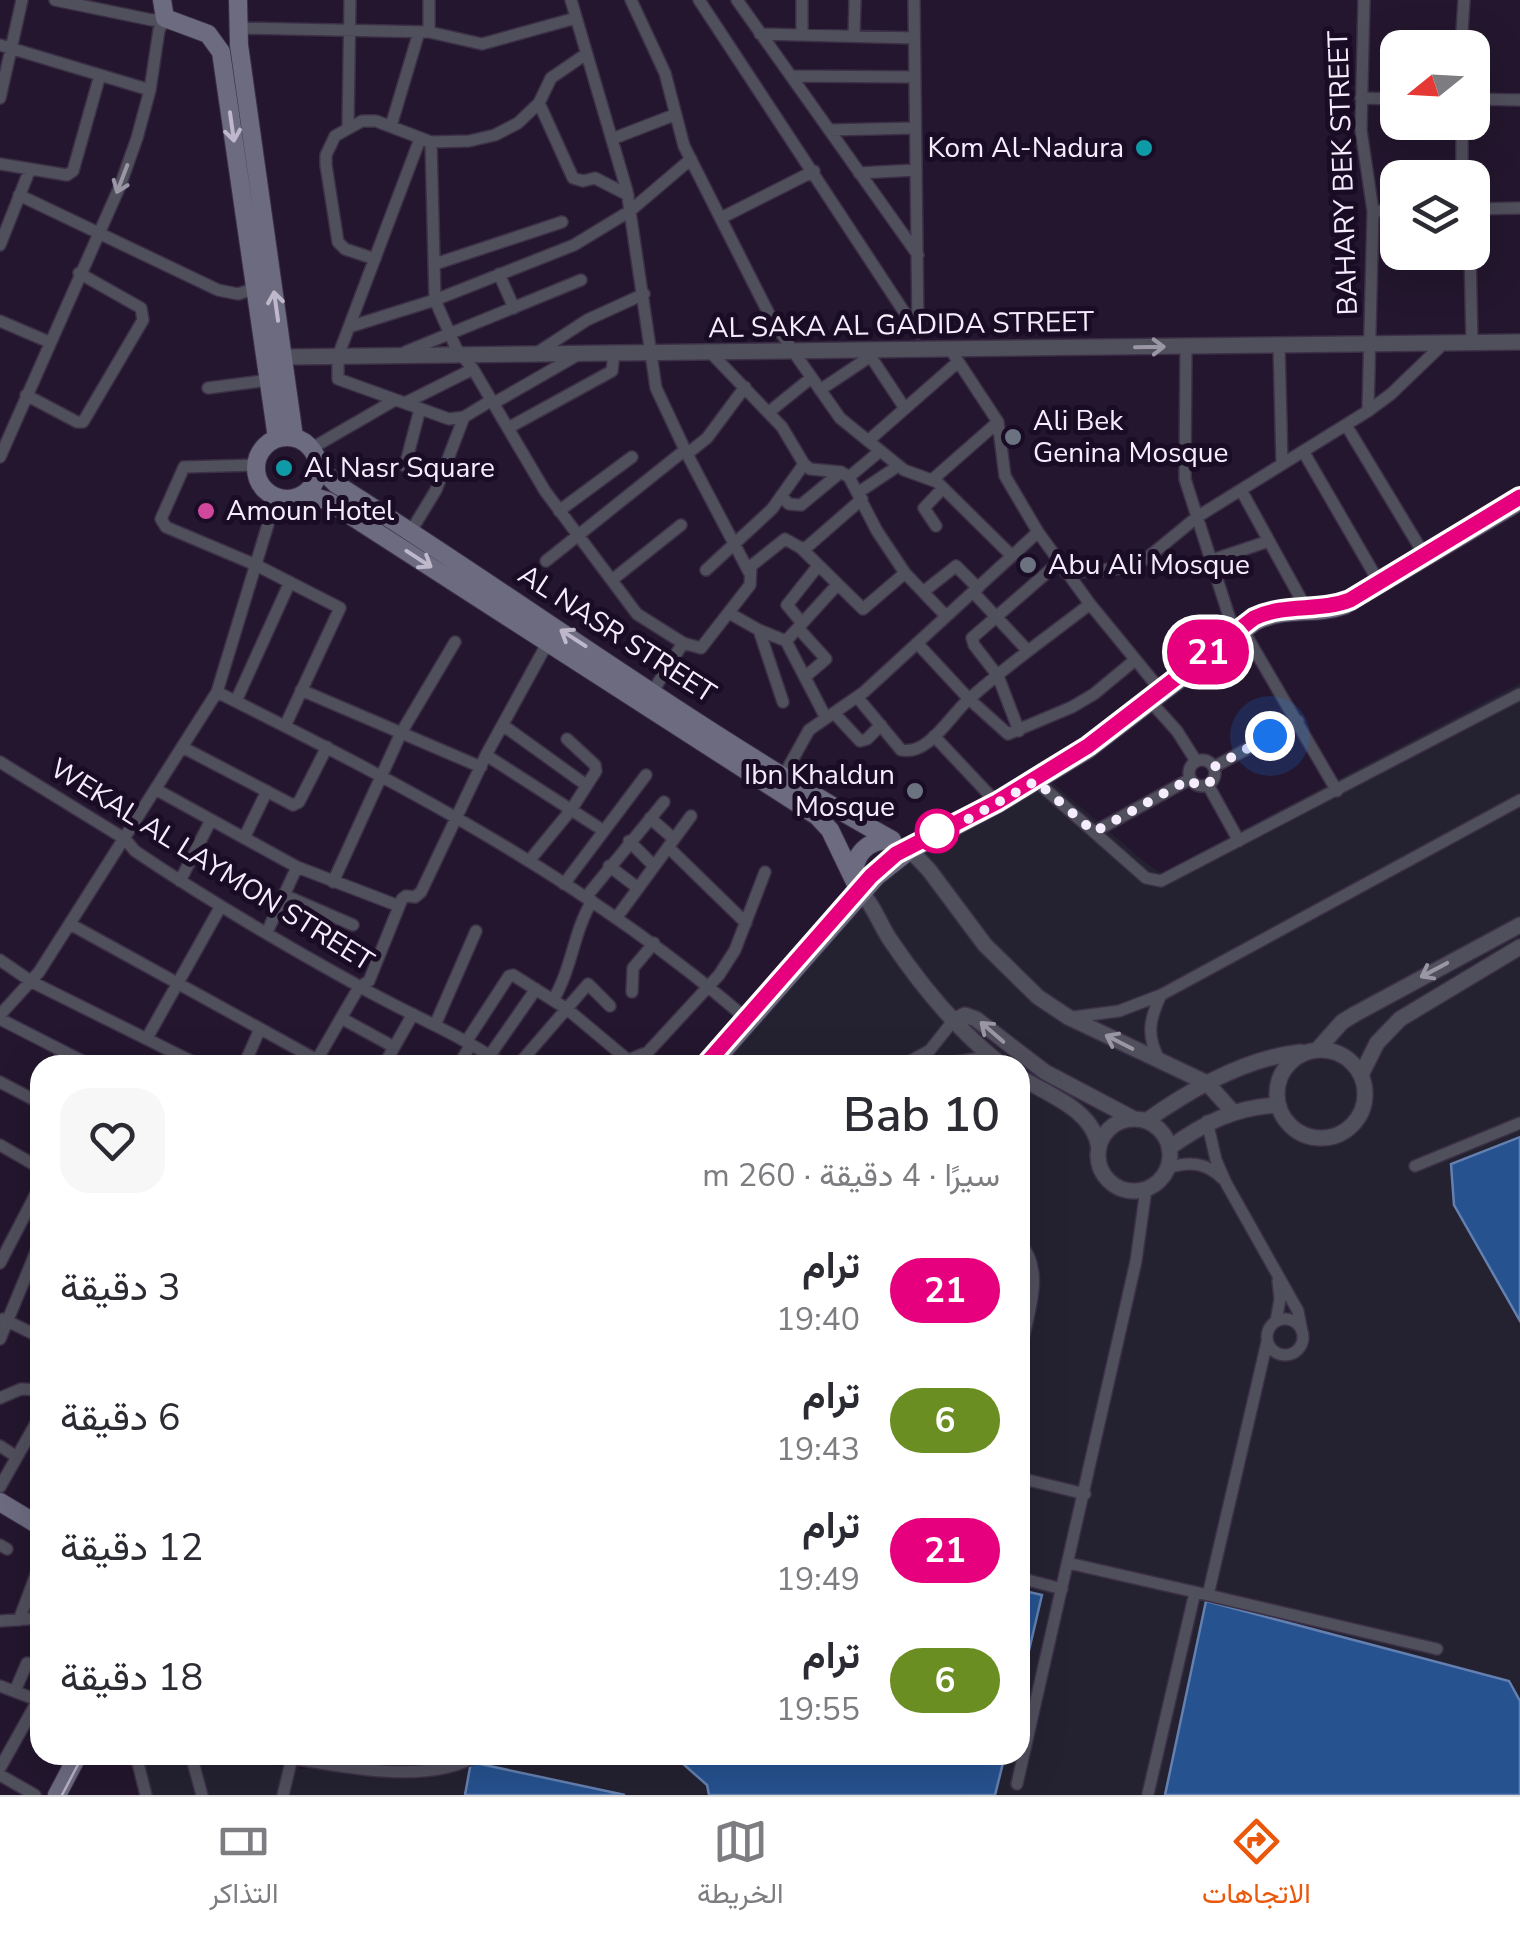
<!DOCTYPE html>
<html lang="ar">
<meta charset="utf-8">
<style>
:root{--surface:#fff;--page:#f7f7f7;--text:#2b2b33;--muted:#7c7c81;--line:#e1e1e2;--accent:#ea580c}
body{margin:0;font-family:"Nunito Sans",Vazirmatn,sans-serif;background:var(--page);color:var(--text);direction:rtl;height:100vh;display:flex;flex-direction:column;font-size:38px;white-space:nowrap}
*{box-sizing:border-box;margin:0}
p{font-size:32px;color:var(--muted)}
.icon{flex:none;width:55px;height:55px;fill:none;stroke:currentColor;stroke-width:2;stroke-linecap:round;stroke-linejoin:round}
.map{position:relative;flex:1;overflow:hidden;direction:ltr}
.sheet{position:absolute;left:30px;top:1055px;width:1000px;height:710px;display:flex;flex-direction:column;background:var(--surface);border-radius:30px;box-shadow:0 10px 40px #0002;direction:rtl}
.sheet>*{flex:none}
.badge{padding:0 20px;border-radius:32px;font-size:35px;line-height:65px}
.needle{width:65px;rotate:252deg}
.fabs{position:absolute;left:1380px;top:30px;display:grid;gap:20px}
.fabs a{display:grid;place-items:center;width:110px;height:110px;border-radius:20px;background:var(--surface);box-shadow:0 10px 40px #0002;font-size:50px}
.you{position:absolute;width:50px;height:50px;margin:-25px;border:8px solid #fff;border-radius:50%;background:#1a73e8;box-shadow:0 0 0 15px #1a73e833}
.map>.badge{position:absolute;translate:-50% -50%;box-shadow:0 0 0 5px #fff}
.round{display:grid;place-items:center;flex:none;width:105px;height:105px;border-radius:30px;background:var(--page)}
.head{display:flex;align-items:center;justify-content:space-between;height:170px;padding:0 30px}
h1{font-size:48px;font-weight:600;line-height:75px}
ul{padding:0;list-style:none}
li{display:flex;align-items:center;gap:30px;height:130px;padding:0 30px}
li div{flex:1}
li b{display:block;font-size:38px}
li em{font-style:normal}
li .badge{min-width:110px;font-weight:700;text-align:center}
.tabs{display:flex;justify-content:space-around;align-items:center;height:140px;border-top:2px solid var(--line);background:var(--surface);font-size:28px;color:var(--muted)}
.tabs a{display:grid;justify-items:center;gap:5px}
.tabs .selected{color:var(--accent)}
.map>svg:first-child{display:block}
</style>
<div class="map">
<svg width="1520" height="1795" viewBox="0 0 1520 1795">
<rect width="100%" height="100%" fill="#23162e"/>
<path fill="#242131" d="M1520 683V1137L1451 1165 1455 1205 1520 1321V1701L1508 1681 1207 1601 1165 1795H995L1005 1755H1020V1689L1042 1596 1020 1590V1065H706L873 876 1044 775 1146 863 1161 873Z
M139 1755H190L305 1769 312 1755H673L707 1785 710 1792 709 1795H625L472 1762 465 1795H149Z"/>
<path fill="#26528f" stroke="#6480b0" stroke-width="2.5" d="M1520 1137V1321L1454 1205 1451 1164Z
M1020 1590 1042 1595 1020 1689Z
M1206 1601 1509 1681 1520 1701V1795H1165Z
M673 1755H1005L995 1795H709L707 1785Z
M471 1762 625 1795H465Z"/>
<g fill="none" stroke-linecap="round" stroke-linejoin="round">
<defs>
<path id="minor" d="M55 0 152 20 165 18
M571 0 627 191 656 388 687 454 749 572
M631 0 665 73 684 146 770 316 793 351 840 418 904 470 937 482 1012 556
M699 0 918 333
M737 0 918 255
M914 0 918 330
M1364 0 1361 130 1373 211 1368 411
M238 28 429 32 482 44 576 18
M429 32V0
M760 34 914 38
M802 35V0
M854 36 855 0
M0 45 150 90
M1461 48 1464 0
M791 76 915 77
M0 98 22 0
M1361 98 1398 99
M1472 99 1520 100
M539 103 573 178 583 181 595 178 628 195
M1462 122V178
M391 126 419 32
M348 127 350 0
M829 130 915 128
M420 139 338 356V379L449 419 464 417 492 400
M612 139 674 115
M431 142 435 300 456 348 473 369 545 491 637 614 683 643 701 648 750 585 751 566 785 539 801 548 807 547 862 499
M0 164 67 175 73 171 100 75
M859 173 916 170
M19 195 218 290 238 294 256 288
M1472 209 1520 208
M1373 211H1398
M721 218 814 171
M0 245 30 169
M1470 252 1472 343
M375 259 345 249 338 242 326 165V155L335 136 362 121H376L431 142 469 141 495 135 518 123 539 103 551 78 586 54
M435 264 562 222
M499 274 514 308
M0 321 49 342
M349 327 435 300 574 245 630 211 691 159
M1279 345 1282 464
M1186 346 1185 479 1235 635
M950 349 998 422 1005 476 1038 532 1090 604 1162 692
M867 351 904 407
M405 352 581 280
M710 352 782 427 804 464 810 469 841 472 849 477 877 531 905 573 946 616
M535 354 587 320 644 294
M208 388 269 380
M820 390 871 356
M26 395 77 422H83L143 320 141 308 79 273
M405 403 473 369
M494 403 581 353
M769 412 811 378
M1346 425 1425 556
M508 428 612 371 614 352
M868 441 958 362
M312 448 395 400
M1303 451 1380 584
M687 454 707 438 745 387
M0 457 120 186 137 138 150 90 159 30 165 18
M256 465 184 467 161 519 166 527 256 565 340 608 285 726
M405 466 420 409
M849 477 880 451
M932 480 998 422
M1241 490 1307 610
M859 492 898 466
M781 496 789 504 801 505 841 472
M559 511 632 457
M936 526 924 508 943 488
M411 531 436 490 464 417
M801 548 863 609 905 573
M1212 560 1269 541
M546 561 685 450
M706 570 772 509 804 464
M1066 573 1125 568 1146 559 1197 517 1368 411 1391 394 1443 344
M612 580 681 525
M923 592 956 566 978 588
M973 592 1028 651
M729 613 759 630 783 702
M802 623 787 605 818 566
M798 628 826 659 805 677
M759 630 786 641 826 718
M1243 630 1337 791
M786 641 837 585
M917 643 969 699 1008 734 1072 707 1094 694 1135 660
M301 690 481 767
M653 691 683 643
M217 692C405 786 591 883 750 1022
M858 698 901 750C928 756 950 716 967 701 1005 666 1049 636 1090 604
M236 701 290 582
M1150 701 1177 731 1196 761
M834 713 860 741 867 739 881 725
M504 726 586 785
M1019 731 998 676 974 645 972 638 1058 563
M934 736 998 804
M184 748 293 805 299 802 327 747
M486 755 604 831
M1189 773a13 13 0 1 1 26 0a13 13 0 1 1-26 0Z
M0 762 125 839 135 851C206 899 281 943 357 985 405 1013 458 1033 504 1065
M1214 767 1298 721
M784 775 809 730 864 692 1038 532
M1036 781 1146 878 1161 881 1520 694
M1208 785 1239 841
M157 790 297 867 399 906
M650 818 674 839
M1094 832 1190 779
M244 838 267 791
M629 841 654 866
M668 847 746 923
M529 861 571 810 596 771 595 765 567 739
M609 866 638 888
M180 881 211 820
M333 882 401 733 455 642
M564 884 646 775
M284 895 353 925
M586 897 664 802
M617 917 691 816
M70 924 317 1060
M267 932 297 867
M0 960 32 982 199 1065
M632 992 633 968 654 943
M553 1000C572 969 573 933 592 901
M0 1015 39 972 217 692 276 498
M1073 1017 1119 1011 1161 995 1520 800
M341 1018 394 1047
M0 1019 90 1065
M435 1025 476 931
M147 1038 221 906
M466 1042 509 976 513 975 567 1009 628 1060
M490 1055 536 989
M1160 1061C1146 1036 1149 1020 1161 995
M244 1065 260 1029
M314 1065 359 987 369 981 402 899 406 896 415 897 421 892 486 755 548 642
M384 1065 413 1014
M459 1065 471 1044
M518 1065 588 984 610 1006
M615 1065 648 1052 719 975 735 950 765 872
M903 1065 930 1050 953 1021
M939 1065 990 1056
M0 1082 40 1103
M1207 1121 1216 1160 1226 1183 1298 1311 1302 1332
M0 1145 40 1168
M1415 1166 1520 1123
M1168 1168C1189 1161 1206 1162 1223 1179
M1020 1244C1047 1270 1026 1320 1020 1352
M0 1263 40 1186
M3 1319 40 1337
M1267 1337a18 18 0 1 1 36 0a18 18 0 1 1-36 0Z
M1276 1321 1280 1299 1278 1281
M0 1339 40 1242
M0 1398 21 1389 40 1390
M0 1446 17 1457
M1020 1478 1085 1494
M0 1487 40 1416
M0 1545 7 1549
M1068 1563 1208 1595 1267 1342
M1020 1578 1062 1589
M1208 1595 1437 1649
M19 1620 40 1564
M0 1621 40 1618
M0 1686 40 1701
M15 1691 27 1663
M136 1755 146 1795
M191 1755 202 1795
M272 1755C332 1764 424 1788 478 1755
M0 1768 38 1700
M0 1775 35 1795
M1017 1784 1136 1261 1146 1189
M1148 1794 1195 1592
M283 1795 292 1758"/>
<path id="tertiary" d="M283 357 1520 342
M910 850 929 870 985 945 1038 997 1068 1017 1207 1083 1233 1112
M862 893C875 908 880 925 891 941 922 987 958 1031 1002 1065
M953 1021 965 1015 976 1019 1045 1072 1134 1119
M1318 1049 1342 1022 1355 1014 1520 925
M1277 1094a44 44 0 1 1 88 0a44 44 0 1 1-88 0Z
M1361 1075 1377 1043 1400 1019 1520 947
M1020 1077C1050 1096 1093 1109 1099 1148
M1098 1155a36 36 0 1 1 72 0a36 36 0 1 1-72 0Z
M1146 1121C1191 1089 1245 1058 1301 1052
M1169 1148C1204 1123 1235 1107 1278 1105"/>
<path id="secondary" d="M162 0 165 18 208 34 221 52 277 438
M238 0 239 45 294 437
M256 468a31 31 0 1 1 62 0a31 31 0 1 1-62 0Z
M318 466 336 484C522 601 700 734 892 840
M305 494 328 501 817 816 830 830 855 882
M854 878C853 854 868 839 892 840
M711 1065 876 877 910 850 998 804 1087 750 1254 622C1284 606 1315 616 1345 605L1520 501
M0 1502 40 1526
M57 1795 78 1755"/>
</defs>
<use href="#minor" stroke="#3c3047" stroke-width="14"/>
<use href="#tertiary" stroke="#3c3047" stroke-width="18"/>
<use href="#secondary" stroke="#3c3047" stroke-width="20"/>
<use href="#minor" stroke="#504f5c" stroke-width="11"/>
<use href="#tertiary" stroke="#504f5c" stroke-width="15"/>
<use href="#secondary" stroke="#6d6b80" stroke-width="18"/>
<path stroke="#bbb1c4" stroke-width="2.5" d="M705 1065 871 876 896 853 997 802 1088 745 1254 618C1285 603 1319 612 1350 600L1520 497
M62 1795 83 1755"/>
</g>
<defs><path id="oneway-shaft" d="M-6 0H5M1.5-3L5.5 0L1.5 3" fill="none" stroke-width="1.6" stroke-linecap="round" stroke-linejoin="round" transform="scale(2.5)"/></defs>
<g stroke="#bfb8cb">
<use href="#oneway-shaft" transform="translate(232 127) rotate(82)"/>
<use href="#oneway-shaft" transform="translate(276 306) rotate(-98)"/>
<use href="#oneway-shaft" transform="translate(419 559) rotate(33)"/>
<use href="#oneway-shaft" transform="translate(573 638) rotate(-147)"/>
</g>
<g stroke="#9a96a4">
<use href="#oneway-shaft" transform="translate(122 179) rotate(111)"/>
<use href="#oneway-shaft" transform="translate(1150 347) rotate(-1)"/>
<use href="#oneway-shaft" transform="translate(1434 970) rotate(152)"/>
<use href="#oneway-shaft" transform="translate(992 1032) rotate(-139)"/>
<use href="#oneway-shaft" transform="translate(1119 1042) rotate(-153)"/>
</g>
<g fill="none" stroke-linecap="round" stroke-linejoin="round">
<defs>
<path id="line" d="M705 1065 871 876 896 854 997 802 1088 746 1254 618C1285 603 1319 612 1350 600L1520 497"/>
</defs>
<use href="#line" stroke="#fff" stroke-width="22"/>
<use href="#line" stroke="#e6007e" stroke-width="15"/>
<path stroke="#f5ecfd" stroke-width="10" stroke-dasharray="0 18" d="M937 831 931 840 1036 781 1094 832 1190 779 1195 784 1208 785 1215 774 1214 767 1270 736"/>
</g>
<g fill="#0f9aa8" stroke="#1a0c24" stroke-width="4">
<circle cx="1144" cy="148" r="10"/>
<circle cx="284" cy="468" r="10"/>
</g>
<g fill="#6b7280" stroke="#1a0c24" stroke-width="4">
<circle cx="1013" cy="437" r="10"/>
<circle cx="1028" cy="565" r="10"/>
<circle cx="915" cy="791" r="10"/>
</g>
<circle fill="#d1479c" stroke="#1a0c24" stroke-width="4" cx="206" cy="511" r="10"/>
<circle fill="#fff" stroke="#e6007e" stroke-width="5" cx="937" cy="831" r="20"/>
<g text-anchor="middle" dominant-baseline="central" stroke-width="10" stroke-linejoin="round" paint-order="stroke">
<g font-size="28" fill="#f5ecfd" stroke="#1a0c24" text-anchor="start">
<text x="1124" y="148" text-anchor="end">Kom Al-Nadura</text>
<text x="1033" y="421">Ali Bek<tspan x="1033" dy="32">Genina Mosque</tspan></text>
<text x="304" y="468">Al Nasr Square</text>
<text x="226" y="511">Amoun Hotel</text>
<text x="1048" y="565">Abu Ali Mosque</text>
<text x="895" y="775" text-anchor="end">Ibn Khaldun<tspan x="895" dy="32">Mosque</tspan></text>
</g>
<g font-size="28" fill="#f5ecfd" stroke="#1a0c24">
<text transform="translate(1343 173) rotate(-92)">BAHARY BEK STREET</text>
<text transform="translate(901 325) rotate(-1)">AL SAKA AL GADIDA STREET</text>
<text transform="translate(617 634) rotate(33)">AL NASR STREET</text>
<text transform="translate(212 865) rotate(32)">WEKAL AL LAYMON STREET</text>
</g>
</g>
</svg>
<div class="fabs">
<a><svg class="needle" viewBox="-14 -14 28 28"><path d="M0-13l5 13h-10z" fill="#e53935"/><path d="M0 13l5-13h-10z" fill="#7c7c81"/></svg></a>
<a><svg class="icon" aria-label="layers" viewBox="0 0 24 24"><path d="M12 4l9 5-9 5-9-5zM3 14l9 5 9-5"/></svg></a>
</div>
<div class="you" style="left:1270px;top:736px"></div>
<b class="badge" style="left:1208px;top:652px;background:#e6007e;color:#fff">21</b>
<section class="sheet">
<div class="head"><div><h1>Bab 10</h1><p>سيرًا · 4 دقيقة · 260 m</p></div><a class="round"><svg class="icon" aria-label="heart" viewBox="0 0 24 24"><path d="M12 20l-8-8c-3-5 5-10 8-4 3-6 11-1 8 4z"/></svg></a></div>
<ul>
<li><span class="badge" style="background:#e6007e;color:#fff">21</span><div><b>ترام</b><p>19:40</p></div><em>3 دقيقة</em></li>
<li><span class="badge" style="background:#6b8e23;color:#fff">6</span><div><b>ترام</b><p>19:43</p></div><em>6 دقيقة</em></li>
<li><span class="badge" style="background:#e6007e;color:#fff">21</span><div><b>ترام</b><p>19:49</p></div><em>12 دقيقة</em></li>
<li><span class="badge" style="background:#6b8e23;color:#fff">6</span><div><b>ترام</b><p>19:55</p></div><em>18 دقيقة</em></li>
</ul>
</section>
</div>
<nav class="tabs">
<a class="selected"><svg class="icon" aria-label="directions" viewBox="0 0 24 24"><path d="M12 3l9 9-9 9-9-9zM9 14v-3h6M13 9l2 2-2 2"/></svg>الاتجاهات</a>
<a><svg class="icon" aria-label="map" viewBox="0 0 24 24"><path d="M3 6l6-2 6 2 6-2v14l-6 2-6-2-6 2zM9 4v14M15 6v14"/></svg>الخريطة</a>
<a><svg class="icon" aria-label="tickets" viewBox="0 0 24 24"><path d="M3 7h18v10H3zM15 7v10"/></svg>التذاكر</a>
</nav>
